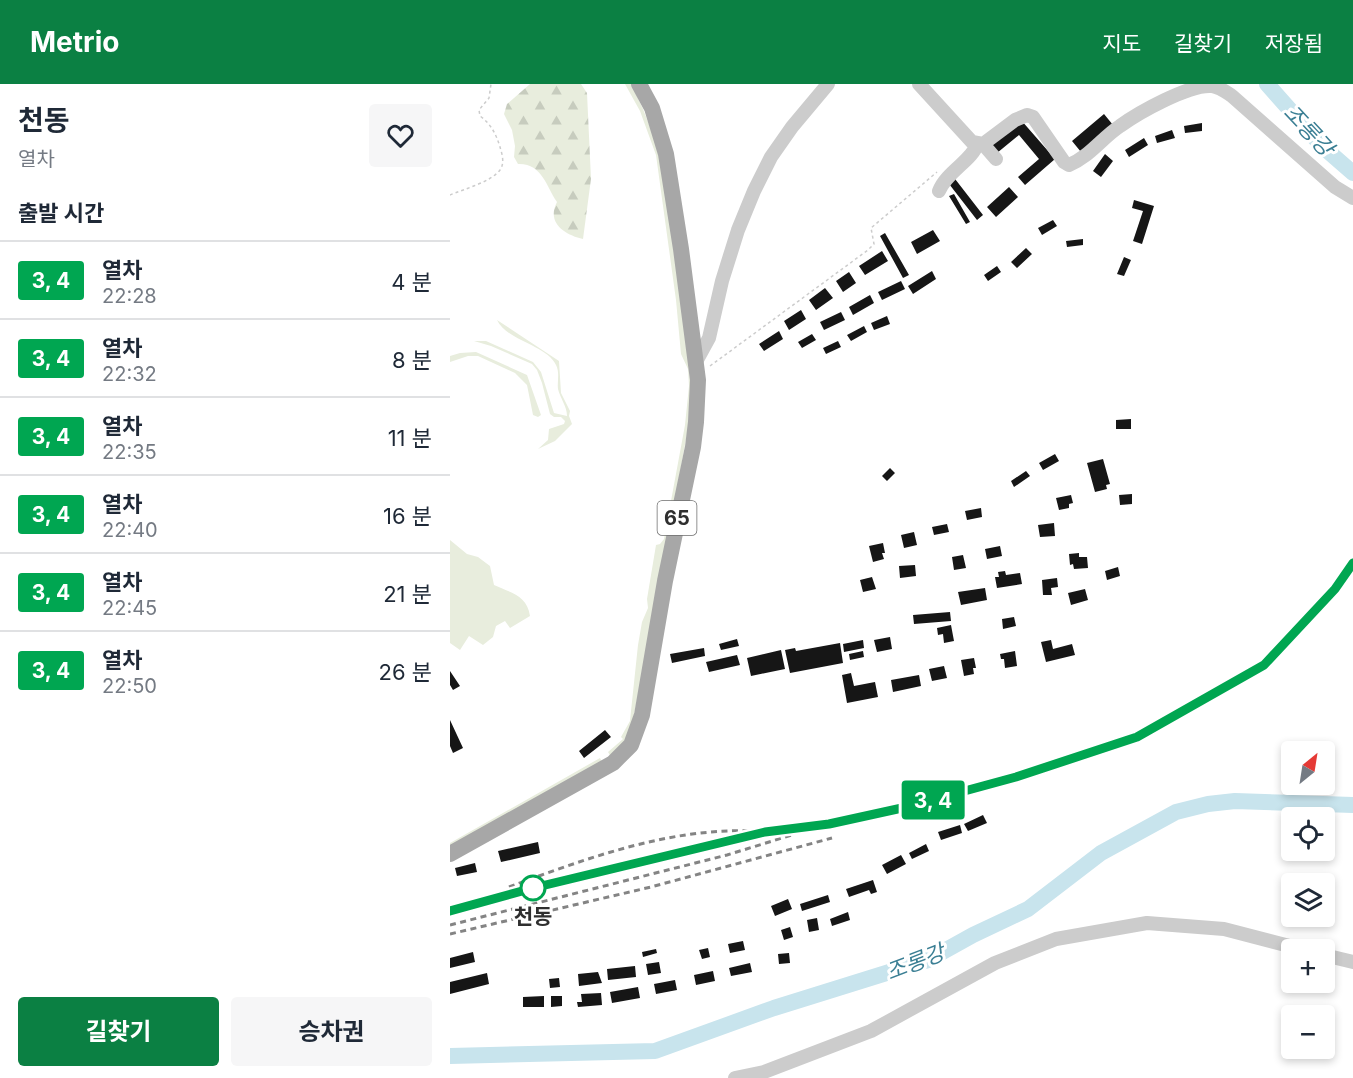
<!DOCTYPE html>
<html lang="ko">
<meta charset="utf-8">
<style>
:root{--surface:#fff;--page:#f6f6f7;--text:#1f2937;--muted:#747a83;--line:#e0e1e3;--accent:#0b8043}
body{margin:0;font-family:Inter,"Noto Sans KR",sans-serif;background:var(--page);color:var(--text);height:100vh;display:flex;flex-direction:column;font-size:22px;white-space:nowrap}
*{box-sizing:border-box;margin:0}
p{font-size:20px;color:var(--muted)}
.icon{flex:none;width:33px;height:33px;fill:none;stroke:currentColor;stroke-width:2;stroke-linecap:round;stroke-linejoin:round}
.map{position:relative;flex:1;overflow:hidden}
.side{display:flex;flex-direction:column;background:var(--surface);width:450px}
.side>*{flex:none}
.badge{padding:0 12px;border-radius:4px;font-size:21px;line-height:39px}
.needle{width:39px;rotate:30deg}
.buttons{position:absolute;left:831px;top:657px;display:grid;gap:12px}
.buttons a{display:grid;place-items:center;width:54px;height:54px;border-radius:6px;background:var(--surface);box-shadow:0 3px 9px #0003;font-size:30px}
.map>.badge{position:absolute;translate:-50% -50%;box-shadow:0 0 0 3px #fff}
h2{padding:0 18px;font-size:22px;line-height:54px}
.round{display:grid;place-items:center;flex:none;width:63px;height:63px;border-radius:6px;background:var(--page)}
.overview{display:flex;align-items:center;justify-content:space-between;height:102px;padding:0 18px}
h1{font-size:28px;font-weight:700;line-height:45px}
.action{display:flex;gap:12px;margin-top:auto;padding:12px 18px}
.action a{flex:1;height:69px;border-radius:6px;background:var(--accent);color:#fff;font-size:24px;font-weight:700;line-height:69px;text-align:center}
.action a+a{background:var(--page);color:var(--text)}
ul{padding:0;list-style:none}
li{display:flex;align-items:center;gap:18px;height:78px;padding:0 18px;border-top:2px solid var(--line)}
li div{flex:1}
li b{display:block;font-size:22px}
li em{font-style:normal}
li .badge{min-width:66px;font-weight:700;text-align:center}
header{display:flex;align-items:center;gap:36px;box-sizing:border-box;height:84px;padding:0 30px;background:var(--accent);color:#fff}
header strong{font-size:28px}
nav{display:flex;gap:33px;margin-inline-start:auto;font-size:21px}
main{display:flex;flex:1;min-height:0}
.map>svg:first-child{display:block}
</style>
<header>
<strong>Metrio</strong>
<nav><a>지도</a><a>길찾기</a><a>저장됨</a></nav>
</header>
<main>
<section class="side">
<div class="overview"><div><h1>천동</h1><p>열차</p></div><a class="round"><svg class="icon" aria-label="heart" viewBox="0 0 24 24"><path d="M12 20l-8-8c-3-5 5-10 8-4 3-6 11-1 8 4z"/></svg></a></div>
<h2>출발 시간</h2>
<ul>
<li><span class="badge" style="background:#00a651;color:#fff">3, 4</span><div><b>열차</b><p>22:28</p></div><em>4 분</em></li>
<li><span class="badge" style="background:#00a651;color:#fff">3, 4</span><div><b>열차</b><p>22:32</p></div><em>8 분</em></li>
<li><span class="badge" style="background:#00a651;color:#fff">3, 4</span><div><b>열차</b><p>22:35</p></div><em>11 분</em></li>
<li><span class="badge" style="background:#00a651;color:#fff">3, 4</span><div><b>열차</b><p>22:40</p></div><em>16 분</em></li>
<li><span class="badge" style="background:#00a651;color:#fff">3, 4</span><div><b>열차</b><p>22:45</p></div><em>21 분</em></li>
<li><span class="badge" style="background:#00a651;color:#fff">3, 4</span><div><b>열차</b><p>22:50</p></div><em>26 분</em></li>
</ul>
<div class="action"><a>길찾기</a><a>승차권</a></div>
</section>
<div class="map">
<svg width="903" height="994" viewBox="0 0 903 994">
<defs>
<pattern id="forest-firs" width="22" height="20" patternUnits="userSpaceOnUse" patternTransform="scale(1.5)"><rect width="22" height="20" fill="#e8eddd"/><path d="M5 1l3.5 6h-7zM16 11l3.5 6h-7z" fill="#c7ccbe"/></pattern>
</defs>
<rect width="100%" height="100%" fill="#fff"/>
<path fill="#e8eddd" d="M175 0H181L193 25 209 66 239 268 241 328 199 557 179 655 161 673 158 668 173 655 171 653 180 637 181 627 188 561 192 538 198 524 197 515 206 461 210 460 214 455 235 341 239 302 238 285 231 270 226 216 206 71 190 27Z
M47 236 109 277 111 309 120 327 119 332 122 340 105 357 88 365 98 356 99 345 114 340 115 337 111 333H104L100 330 92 299 87 286 82 280 41 262 24 257H36L83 278 91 288 104 329 117 332C117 322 110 314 108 305 107 297 110 289 106 281 97 261 57 257 47 236Z
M26 268 77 291 91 331 88 333 83 331 77 301 65 289 28 272H18L0 278V272L10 269Z
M0 456 17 470 28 473 40 482 44 501C61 509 77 511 80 532L60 544 55 537 46 542 43 553 33 561 19 552 10 566 0 559Z
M150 674 153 680 0 764V759Z"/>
<path fill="url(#forest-firs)" d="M80 0H131L137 9 141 95 133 155C115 151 96 139 107 118 96 102 92 79 68 80L64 73 65 62 62 46 54 30 57 20Z"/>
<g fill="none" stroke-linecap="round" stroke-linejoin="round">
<path stroke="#c8e4ed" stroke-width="16" d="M817 0 872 62 903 89
M0 972 205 967 324 924 478 876 523 851 578 825 651 769 726 728 758 720 785 717 903 721"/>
</g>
<path fill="#161616" d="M654 30 663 41 631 68 622 57Z
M571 36 605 75 575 101 568 93 589 75 569 51 547 69 541 62Z
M752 39V47L735 49 734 42Z
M722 46 725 54 707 59 705 52Z
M694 54 698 61 679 73 675 66Z
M655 70 663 77 651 93 643 87Z
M502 91 533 131 527 136 496 96Z
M559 103 568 113 546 133 537 123Z
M504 110 520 138 516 140 499 112Z
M684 116 704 122 692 160 683 157 693 127 682 124Z
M603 136 607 142 592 151 588 144Z
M483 146 490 157 467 170 461 158Z
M435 149 459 191 453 194 430 152Z
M633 155V161L617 163 616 157Z
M576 164 582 170 567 184 561 178Z
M432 167 438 177 415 191 409 182Z
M674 173 681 176 674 192 667 190Z
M547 182 551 188 538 197 534 191Z
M482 187 486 195 463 210 458 202Z
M399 188 406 199 393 208 386 197Z
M451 197 455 205 432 216 428 208Z
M375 204 383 214 366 226 359 216Z
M420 211 424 219 403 231 399 223Z
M351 226 356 235 339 246 334 237Z
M391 228 395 236 374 246 370 238Z
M437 232 440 240 424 246 421 239Z
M414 242 417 248 401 257 397 251Z
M329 247 333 255 314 267 309 260Z
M362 250 366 256 352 264 348 258Z
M388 257 391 263 376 270 373 264Z
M681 335V345H666V336Z
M605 370 609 377 593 386 589 379Z
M653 375 660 400 656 401 657 405 645 408 637 379Z
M440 384 445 389 437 397 432 392Z
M576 387 580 392 564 403 561 397Z
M682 410V420L670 421 669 411Z
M621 411 623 419 619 420V424L609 426 606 414Z
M531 424 532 433 517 436 515 427Z
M604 439 605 452 590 453 588 441Z
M497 440 499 448 484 451 482 443Z
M464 448 467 461 454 464 451 451Z
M433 459 435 469H432L434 475 423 478 419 462Z
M550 462 552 472 537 475 535 465Z
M629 469V473H637L638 484 624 485 623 480 620 481 619 470Z
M513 471 516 484 504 486 502 473Z
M465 481 466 492 450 494 449 482Z
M668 483 670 492 657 496 655 487Z
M555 487 556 491 570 489 572 500 547 504 545 493H549L548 488Z
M422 493 426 505 413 508 410 496Z
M607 494 608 503 601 504 602 511H593L592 496Z
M535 504 537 516 511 521 508 508Z
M635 505 638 516 621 521 618 509Z
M500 528 501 537 464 540 463 531Z
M564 533 566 542 553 545 552 535Z
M501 541 504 557 494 559 493 550 488 551 487 544Z
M440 553 442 565 427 568 424 556Z
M287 555 289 562 271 566 269 560Z
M413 556 414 564 394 568 393 560Z
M601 556 603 565 622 560 625 571 596 578 591 558Z
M390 559 393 579 340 589 335 566 345 564 346 567Z
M254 564 255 572 222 579 220 570Z
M331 566 335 585 301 592 297 574Z
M413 567 414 573 400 576 399 570Z
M565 567 567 582 555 584 554 575H551L550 570Z
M287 571 290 581 259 588 256 578Z
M524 574 526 584H523L524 590 514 592 511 576Z
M494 582 497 594 482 597 479 585Z
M0 587 10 602 3 606 0 601Z
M401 589 404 602 425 598 428 613 397 619 392 591Z
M469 591 471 602 443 608 441 596Z
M0 636 13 664 3 669 0 662Z
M155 646 161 653 134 674 129 667Z
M533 731 537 739 518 747 514 740Z
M510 741 512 749 491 756 488 748Z
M88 758 90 769 51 778 48 767Z
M476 760 479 767 462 775 459 769Z
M451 771 456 780 437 790 432 781Z
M25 779 27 788 7 792 5 784Z
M423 796 427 808 421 810 419 806 399 813 396 805Z
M378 811 380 818 352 827 350 820Z
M338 815 342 825 325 832 321 822Z
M398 828 400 836 382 842 380 835Z
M367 834 369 846 359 848 357 836Z
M340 843 343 853 334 856 331 846Z
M293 857 295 866 280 869 278 860Z
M258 864 260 873 252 875 249 866Z
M206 865 207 869 193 873 192 868Z
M23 868 25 878 0 884V874Z
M339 869 340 879 329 880 328 870Z
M209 878 211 889 198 891 196 880Z
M300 879 302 888 281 892 279 884Z
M185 882 186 893 158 896 157 885Z
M263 887 265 897 246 901 244 891Z
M148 888 152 899 129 902 128 890Z
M37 889 39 900 0 910V898Z
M109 894 110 903 100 904 99 895Z
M225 896 227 906 206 910 204 900Z
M188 903 190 914 162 919 160 908Z
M151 909 152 921 128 923 127 918H132L131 910Z
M94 912V923H73V913Z
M101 912H112V922L101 923Z"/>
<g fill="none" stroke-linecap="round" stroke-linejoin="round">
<path stroke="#ccc" stroke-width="1.5" stroke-dasharray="3 3" stroke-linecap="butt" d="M0 111C14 105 41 98 50 86 55 79 52 70 50 63 46 50 41 40 30 32L29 26 39 14 41 0
M260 282 418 166 424 160 421 144 487 88"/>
<path stroke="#ccc" stroke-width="14" d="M469 0 522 58 533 60 565 36 577 31 583 33 614 78 619 81C639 73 652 54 670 42 688 29 739 0 762 2 770 3 776 8 782 12L885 103 903 114
M533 60 546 75
M489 107C497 87 523 76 527 60
M247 276 259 254 272 197 288 146 304 107 321 73 342 43 378 0
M874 871 903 878
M285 994 314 988 421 947 545 879 606 855 697 839 774 845 855 866"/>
<path stroke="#a7a7a7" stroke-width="16" d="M0 770 163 679 181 661 192 631 215 497 243 363 246 338 248 296 231 165 216 70 202 24 189 0"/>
<path stroke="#848484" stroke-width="3" stroke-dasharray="6 4.5" stroke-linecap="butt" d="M59 803C135 775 218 744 300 747
M0 827 83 804 315 748 379 740 452 724 566 693 687 653 814 581 886 505 903 479
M0 841 277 771 345 750
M0 850 201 803 382 754"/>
</g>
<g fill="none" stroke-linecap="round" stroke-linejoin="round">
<defs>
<path id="line" d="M0 827 83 804 315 748 379 740 452 724 566 693 687 653 814 581 885 505 903 479"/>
</defs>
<use href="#line" stroke="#fff" stroke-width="14"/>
<use href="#line" stroke="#00a651" stroke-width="9"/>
</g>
<circle fill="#fff" stroke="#00a651" stroke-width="3" cx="83" cy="804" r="12"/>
<g text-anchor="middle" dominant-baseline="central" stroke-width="6" stroke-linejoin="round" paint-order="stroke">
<rect fill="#fff" stroke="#6d6d6d" stroke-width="1.5" x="207.5" y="417" width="39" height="34" rx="4.5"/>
<g font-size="20" font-weight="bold" fill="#2f2f2f">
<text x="227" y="434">65</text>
</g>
<g font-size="21" font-weight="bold" fill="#2f2f2f" stroke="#fff">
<text x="83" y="832">천동</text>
</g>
<g font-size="22" font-style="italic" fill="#3b7f94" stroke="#fff">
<text transform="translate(859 46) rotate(47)">조롱강</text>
<text transform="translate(465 878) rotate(-21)">조롱강</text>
</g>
</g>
</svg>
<div class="buttons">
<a><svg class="needle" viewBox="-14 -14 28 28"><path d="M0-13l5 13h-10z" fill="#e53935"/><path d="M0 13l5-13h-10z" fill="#747a83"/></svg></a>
<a><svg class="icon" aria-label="locate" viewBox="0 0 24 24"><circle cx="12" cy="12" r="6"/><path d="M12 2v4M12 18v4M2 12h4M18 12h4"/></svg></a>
<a><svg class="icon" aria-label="layers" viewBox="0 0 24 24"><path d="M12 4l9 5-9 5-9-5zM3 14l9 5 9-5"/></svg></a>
<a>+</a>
<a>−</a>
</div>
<b class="badge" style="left:483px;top:716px;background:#00a651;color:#fff">3, 4</b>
</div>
</main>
